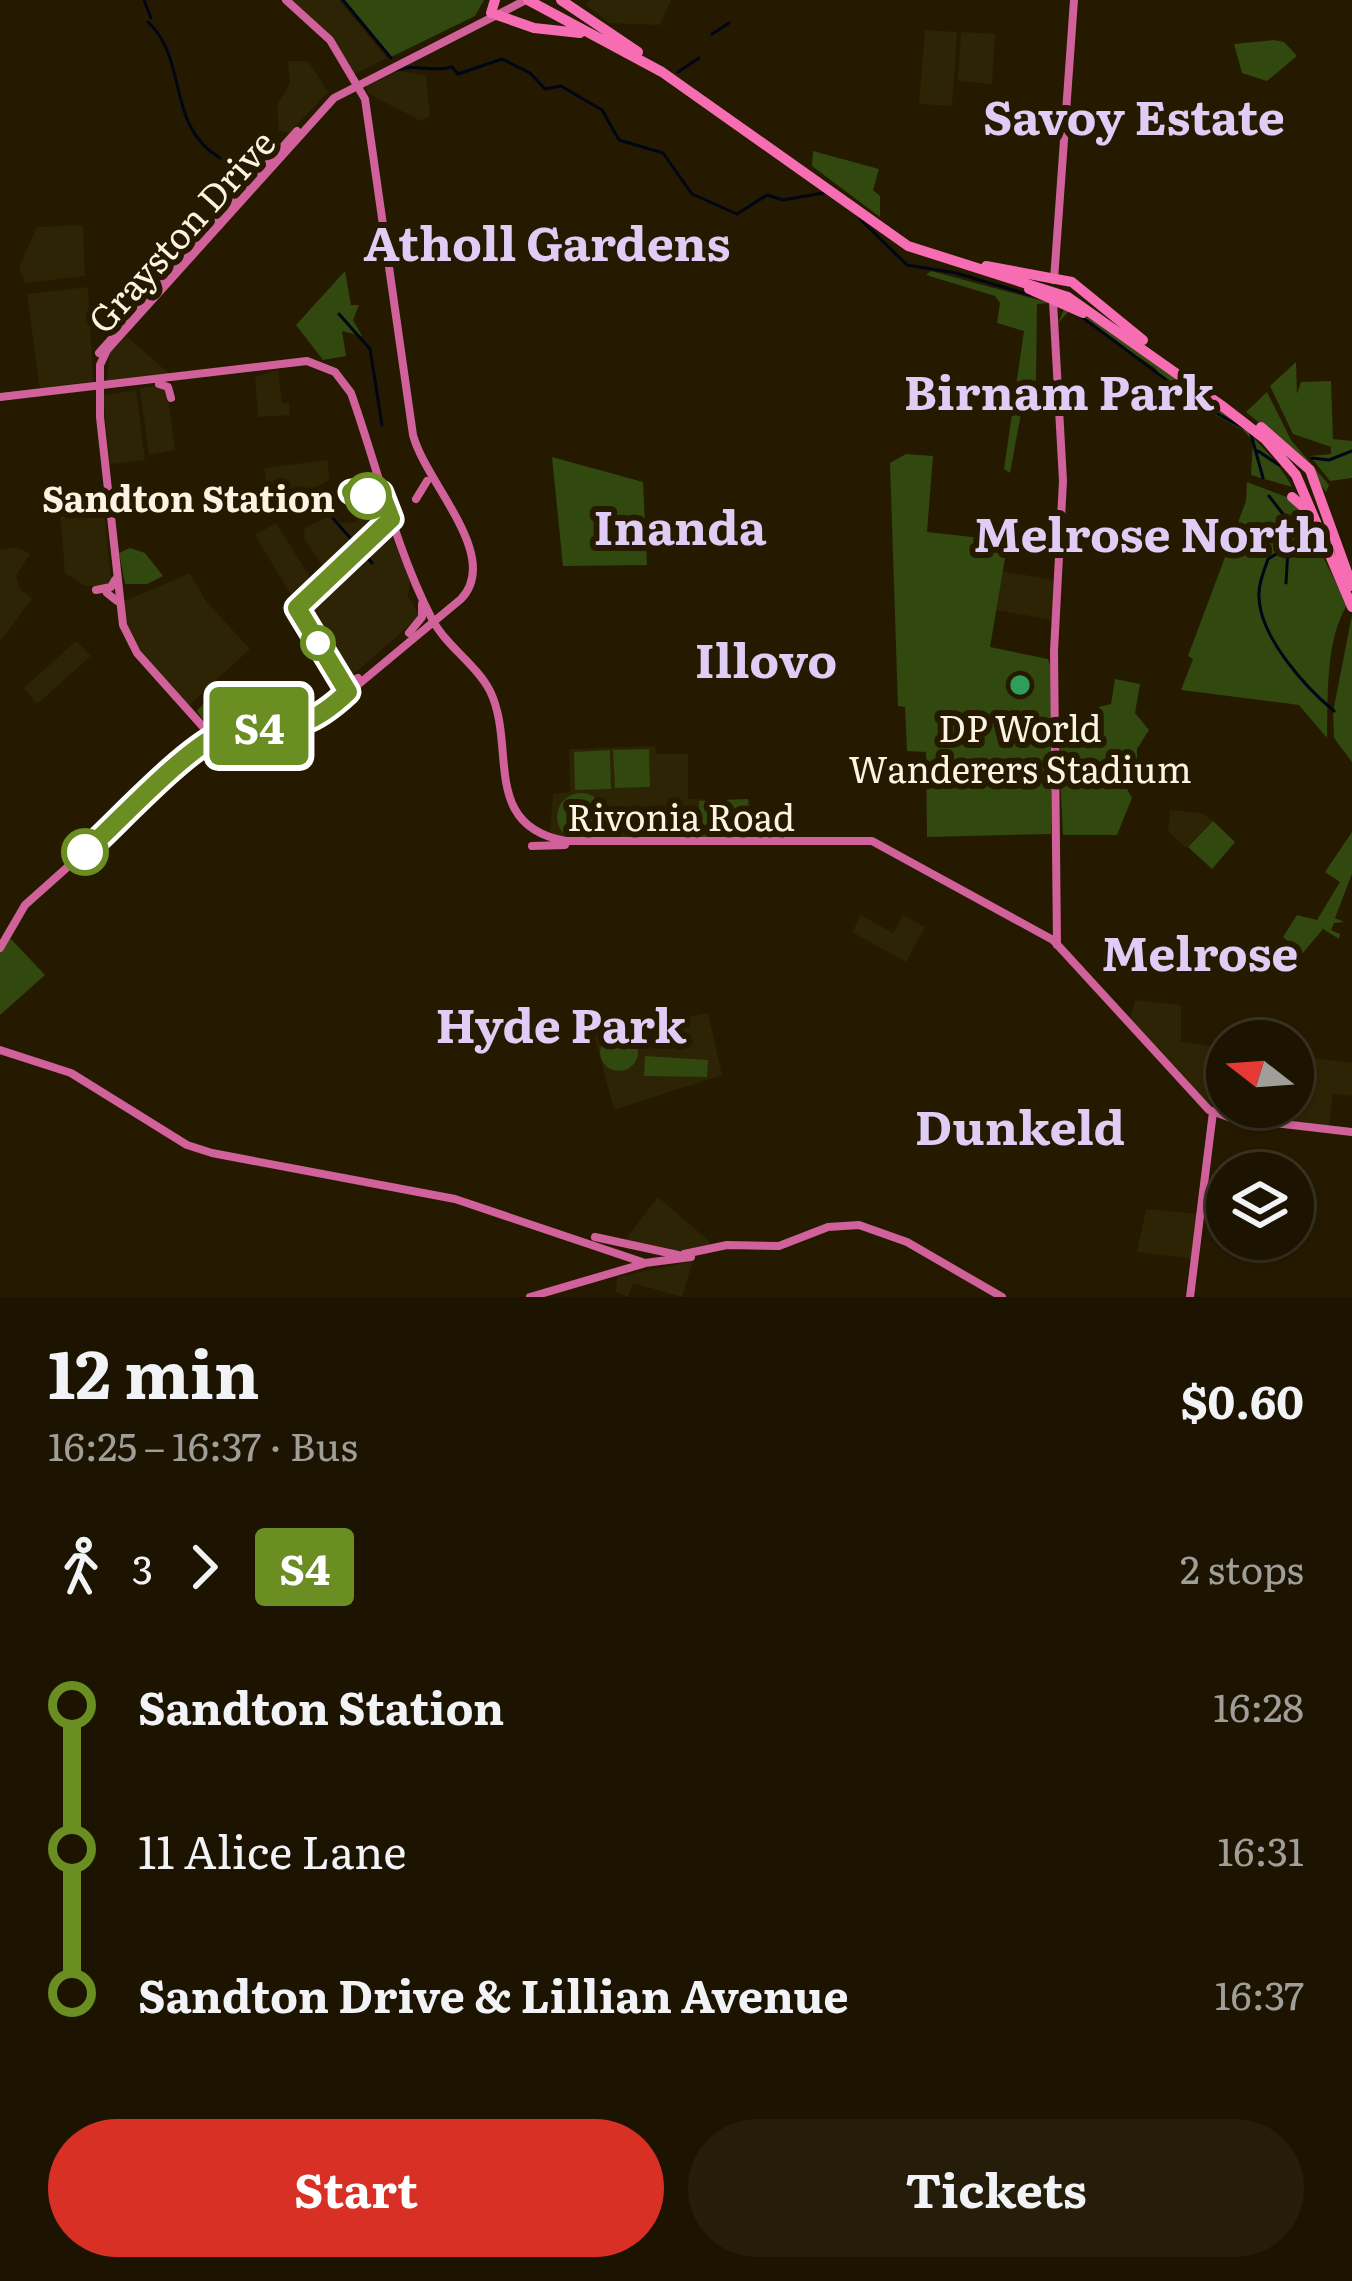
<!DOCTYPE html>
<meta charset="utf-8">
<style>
:root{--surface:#1c1400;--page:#251d0a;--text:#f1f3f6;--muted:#a09e99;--line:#3a3322;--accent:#d93025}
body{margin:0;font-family:Literata,serif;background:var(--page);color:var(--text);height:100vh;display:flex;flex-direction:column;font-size:45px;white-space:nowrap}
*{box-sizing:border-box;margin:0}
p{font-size:39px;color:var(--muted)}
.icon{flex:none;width:66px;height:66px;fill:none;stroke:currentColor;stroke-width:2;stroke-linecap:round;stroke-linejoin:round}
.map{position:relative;height:1297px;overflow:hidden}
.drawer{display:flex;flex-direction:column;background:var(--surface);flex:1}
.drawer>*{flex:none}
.badge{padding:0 24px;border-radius:9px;font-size:42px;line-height:78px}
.needle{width:78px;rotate:287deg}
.tools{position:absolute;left:1206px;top:1020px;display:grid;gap:24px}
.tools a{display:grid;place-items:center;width:108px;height:108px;border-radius:50%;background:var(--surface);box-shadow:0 3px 9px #0004,0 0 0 3px var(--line);font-size:60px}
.map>.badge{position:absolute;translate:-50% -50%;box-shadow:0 0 0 6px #fff}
.legs{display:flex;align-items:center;gap:18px;height:132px;padding:0 48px;font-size:39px}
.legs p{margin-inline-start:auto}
.head{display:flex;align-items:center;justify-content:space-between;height:204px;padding:0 48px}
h1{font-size:66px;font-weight:700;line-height:90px}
.action{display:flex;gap:24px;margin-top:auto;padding:24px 48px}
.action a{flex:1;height:138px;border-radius:72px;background:var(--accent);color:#fff;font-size:48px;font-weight:700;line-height:138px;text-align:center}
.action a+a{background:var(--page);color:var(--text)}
ul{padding:0 48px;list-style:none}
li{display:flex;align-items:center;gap:42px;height:144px;font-size:45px}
li i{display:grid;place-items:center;width:18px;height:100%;margin:0 15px;background:currentColor}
li i::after{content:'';width:30px;height:30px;margin:-15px;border:9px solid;border-radius:50%;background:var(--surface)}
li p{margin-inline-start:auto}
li:first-child i{background:linear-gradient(#0000 50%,currentColor 0)}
li:last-child i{background:linear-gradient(currentColor 50%,#0000 0)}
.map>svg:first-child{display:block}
</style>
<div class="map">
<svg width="1352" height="1297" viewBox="0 0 1352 1297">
<rect width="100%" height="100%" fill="#251a00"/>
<path fill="#2d2305" d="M290 0H339L387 58 355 74 328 33Z
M590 0H671L660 25 609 23 586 5Z
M925 30 957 32 952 106 919 104Z
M961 32 995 34 992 84 958 81Z
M288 61H308L328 92 289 133 279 131 277 105 290 83Z
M399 71 426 75 430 116 421 121 367 93V86Z
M83 225 85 276 25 283 19 267 37 227Z
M88 287 93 381 40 389 27 294Z
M126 336 172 376 107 381 109 354Z
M278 370 282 403H289L290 415 258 417 255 377Z
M161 386 167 390 175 450 149 455 140 388Z
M136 390 145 460 110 464 103 396Z
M328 460 329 480 277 510 270 507 264 468Z
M104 509 111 580 109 586H85L65 573 60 513Z
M360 510 373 513 370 530 344 557 352 564 389 530 410 581 408 596 420 616 348 679 304 617 307 605 344 571 333 562 323 567 303 537 305 528 334 513 340 523 357 522Z
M276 523 316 587 300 601 294 600 255 535Z
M17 547 30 554 16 576 20 589 32 598 0 642V550Z
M1002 571 1055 580 1053 620 996 610Z
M190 573 205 600 250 649 187 707 125 631 122 602Z
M76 641 91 656 37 704 24 688Z
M655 746 656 754H688V799L750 800 749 839 566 838 550 832 553 794 570 792 569 749Z
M1170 810 1202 813 1213 821 1186 848 1168 831Z
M861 915 893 933 903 915 925 927 906 962 852 932Z
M1135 1000 1181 1005V1042L1218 1047 1210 1107 1130 1021Z
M708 1013 722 1075 614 1110 594 1034Z
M1299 1056 1352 1063V1096L1333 1094 1329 1127 1291 1121Z
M658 1197 708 1240 711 1246 667 1253 625 1240Z
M1146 1209 1200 1214 1195 1259 1137 1252Z
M693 1261 682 1297 633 1283 628 1297 616 1292 617 1277Z"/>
<path fill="#31480f" d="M343 0H484L475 16 391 57Z
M1274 40 1284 42 1297 56 1267 81 1242 73 1234 44Z
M813 151 879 169 873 190 880 196V217L812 166Z
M345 271 351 305H359L353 320 362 336 342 331 346 356 323 360 296 325Z
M931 271 1050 303 1037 304 1036 380 1025 392 1010 473 1004 469 1024 331 997 323 1000 303 995 296 926 275Z
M1065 307C1131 333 1261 426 1292 487L1251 475 1253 441 1243 430 1176 394 1155 368 1070 310 1058 323Z
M1296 362 1297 394 1301 382 1331 381 1333 439 1352 441V478L1330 481 1310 456 1331 454V447L1293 434 1270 386Z
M1267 392 1291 440 1329 485 1326 492 1297 453 1246 412Z
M906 454 933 456 927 532 1008 541 990 647 1048 659 1051 668V834L927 837 926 752 907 751 905 707 898 706 890 463Z
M552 457 643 482 647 565 563 566Z
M1247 482 1295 500 1347 605C1325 641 1328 698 1327 738L1299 705 1181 690 1193 659 1188 656 1246 501Z
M130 548 145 553 163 576 147 584H125L119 553Z
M1352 615V762L1334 738 1333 712Z
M1115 679 1140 684 1135 713 1149 730 1137 749V778L1125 785 1132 798 1117 835H1063L1058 731 1096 728 1099 707 1111 704Z
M214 692 234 711 259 718 206 724 197 711Z
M649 749 650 787 615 788 613 750Z
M610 750 611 789 575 790 574 752Z
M557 817a24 24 0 1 1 48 0a24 24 0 1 1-48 0Z
M748 799 749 835 700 837 699 801Z
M1213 821 1235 842 1212 869 1188 847Z
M1352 832V874L1335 918 1344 922 1334 923 1331 930 1340 934 1339 939 1323 929 1302 954 1283 937 1297 915 1317 920 1340 882 1325 872Z
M10 938 45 975 0 1015V952Z
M600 1052a19 19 0 1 1 38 0a19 19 0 1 1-38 0Z
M645 1056 708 1060 707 1077 644 1076Z"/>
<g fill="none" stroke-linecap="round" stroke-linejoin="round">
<path stroke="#000615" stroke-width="3" d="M144 0 151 18
M343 0 391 58
M148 22C189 60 165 125 220 158
M712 34 729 23
M396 70C417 63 432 73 452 67L458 74 502 59 530 73 545 89 561 86 602 110 619 140 663 153 692 194 737 214 767 195 783 200 823 193
M678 72 699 58
M229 166 244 183
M860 219 907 265 956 273 1030 295
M339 314 370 349 382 425
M1080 316C1136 355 1183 398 1244 428
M1251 434 1263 478
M1258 451 1279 465
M1312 458 1329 460 1352 451
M1269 496 1283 514 1288 547 1268 559C1264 571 1258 584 1259 597 1260 637 1305 687 1334 711
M317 500 372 563
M1286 583 1288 549"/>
<path stroke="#d1619b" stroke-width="8" d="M1054 280 1074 0
M1053 301 1063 481 1054 651 1057 945
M99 353 297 131
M159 384 168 387 171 398
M0 397 307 361 335 372 351 393C377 466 396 550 432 619 446 646 476 664 490 691 517 746 480 826 566 841H872L1053 940 1209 1110 1231 1118 1352 1132
M416 499 427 481
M96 590 111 587 115 580
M107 593 117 601
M409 633 422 617V604
M337 673 348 682 358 678
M332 701 339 684
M213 738 137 653 123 625 100 417V365L107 350 334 98 526 0
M532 846 565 845
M0 948 25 905 211 739C246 719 283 737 318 718L461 599C502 556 426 484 413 435L365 99 330 40 286 0
M0 1050 71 1073 187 1145 212 1153 455 1199 645 1263 691 1257
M595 1237 678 1255
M684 1254 727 1245 779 1246 828 1227 859 1225 907 1242 1002 1297
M530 1297 646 1263
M1190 1297 1213 1112"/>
<path stroke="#f66db4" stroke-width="10" d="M528 0 662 72 908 246 1068 297 1221 405 1265 439 1296 475 1352 607
M561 0 638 52
M491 13 495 0
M497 15 534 28 580 33
M986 266 1072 282 1143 340
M1029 289 1083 313
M1261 427 1310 470 1352 586
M1292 497 1307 510 1315 530"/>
</g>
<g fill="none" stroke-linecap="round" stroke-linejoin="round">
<defs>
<path id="line-1" d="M85 852C120 820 181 753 220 734 276 707 284 752 348 692L297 608 391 519 381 493 368 498 351 492 368 496"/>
</defs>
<use href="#line-1" stroke="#fff" stroke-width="27"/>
<use href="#line-1" stroke="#6b8e23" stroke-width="18"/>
</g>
<g fill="#fff" stroke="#6b8e23" stroke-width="6">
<circle cx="368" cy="496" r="21"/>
<circle cx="318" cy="643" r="15"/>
<circle cx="85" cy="852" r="21"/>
</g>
<circle fill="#2e9e5b" stroke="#251a00" stroke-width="4.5" cx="1020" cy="685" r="12"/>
<g text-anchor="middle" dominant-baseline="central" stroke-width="12" stroke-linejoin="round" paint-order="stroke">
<g font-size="36" fill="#fcf4e3" stroke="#251a00">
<text transform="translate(180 230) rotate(-48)">Grayston Drive</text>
<text x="681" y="815">Rivonia Road</text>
</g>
<g font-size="36" font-weight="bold" fill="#fcf4e3" stroke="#251a00" text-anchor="end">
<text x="335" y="496">Sandton Station</text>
</g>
<g font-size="36" fill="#fcf4e3" stroke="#251a00">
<text x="1020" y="726">DP World<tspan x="1020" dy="41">Wanderers Stadium</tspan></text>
</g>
<g font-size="48" font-weight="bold" fill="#e0cdf6" stroke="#251a00">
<text x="1134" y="114">Savoy Estate</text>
<text x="547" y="240">Atholl Gardens</text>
<text x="1059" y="389">Birnam Park</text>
<text x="680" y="524">Inanda</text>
<text x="1151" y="531">Melrose North</text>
<text x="766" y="657">Illovo</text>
<text x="1200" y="950">Melrose</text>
<text x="561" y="1022">Hyde Park</text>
<text x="1020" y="1124">Dunkeld</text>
</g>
</g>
</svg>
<div class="tools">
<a><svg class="needle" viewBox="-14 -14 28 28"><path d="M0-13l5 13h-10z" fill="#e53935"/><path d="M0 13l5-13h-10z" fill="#a09e99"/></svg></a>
<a><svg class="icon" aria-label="layers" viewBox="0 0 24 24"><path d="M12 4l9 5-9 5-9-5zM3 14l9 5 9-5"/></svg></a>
</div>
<b class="badge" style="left:259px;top:726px;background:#6b8e23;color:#fff">S4</b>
</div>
<section class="drawer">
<div class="head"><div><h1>12 min</h1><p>16:25 – 16:37 · Bus</p></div><b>$0.60</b></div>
<div class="legs"><svg class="icon" aria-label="walk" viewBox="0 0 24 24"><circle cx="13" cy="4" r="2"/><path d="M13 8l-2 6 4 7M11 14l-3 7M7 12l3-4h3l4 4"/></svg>3<svg class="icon" aria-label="forward" viewBox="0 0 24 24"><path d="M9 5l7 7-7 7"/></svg><b class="badge" style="background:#6b8e23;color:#fff">S4</b><p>2 stops</p></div>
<ul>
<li><i style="color:#6b8e23"></i><b>Sandton Station</b><p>16:28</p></li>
<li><i style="color:#6b8e23"></i><span>11 Alice Lane</span><p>16:31</p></li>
<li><i style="color:#6b8e23"></i><b>Sandton Drive &amp; Lillian Avenue</b><p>16:37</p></li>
</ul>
<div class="action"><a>Start</a><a>Tickets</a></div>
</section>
